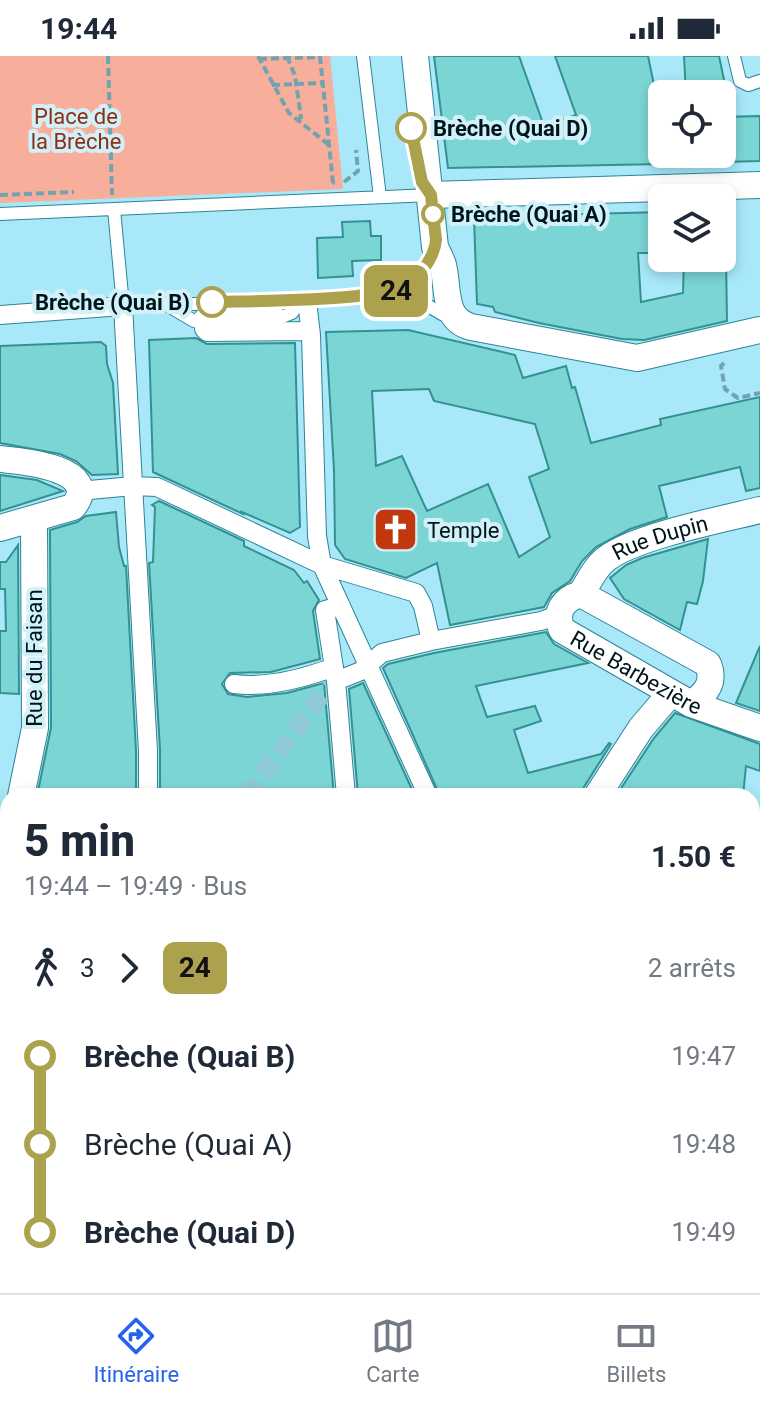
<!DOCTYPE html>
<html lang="fr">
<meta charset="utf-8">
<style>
:root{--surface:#fff;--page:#f2f2f3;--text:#1f2937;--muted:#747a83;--line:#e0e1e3;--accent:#2563eb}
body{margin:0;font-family:Roboto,sans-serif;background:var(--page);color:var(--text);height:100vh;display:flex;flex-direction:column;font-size:30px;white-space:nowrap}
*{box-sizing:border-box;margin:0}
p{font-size:26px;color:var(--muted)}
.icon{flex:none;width:44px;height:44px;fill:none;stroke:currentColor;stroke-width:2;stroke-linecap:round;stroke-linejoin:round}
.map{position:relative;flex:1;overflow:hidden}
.side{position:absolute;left:0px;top:732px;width:760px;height:506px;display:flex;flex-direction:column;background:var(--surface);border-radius:24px 24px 0 0;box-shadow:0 4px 12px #0003}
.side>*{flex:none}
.badge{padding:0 16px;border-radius:12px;font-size:28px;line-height:52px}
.fabs{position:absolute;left:648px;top:24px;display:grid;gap:16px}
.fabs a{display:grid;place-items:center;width:88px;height:88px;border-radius:12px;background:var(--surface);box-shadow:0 4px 12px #0003;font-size:40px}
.map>.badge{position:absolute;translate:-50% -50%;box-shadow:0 0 0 4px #fff}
.legs{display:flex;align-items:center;gap:12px;height:88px;padding:0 24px;font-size:26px}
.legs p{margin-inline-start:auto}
.head{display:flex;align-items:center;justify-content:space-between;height:136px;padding:0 24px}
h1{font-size:44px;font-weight:800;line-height:60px}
ul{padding:0 24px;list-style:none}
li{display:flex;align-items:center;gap:28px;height:88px;font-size:30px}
li i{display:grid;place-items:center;width:12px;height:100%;margin:0 10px;background:currentColor}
li i::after{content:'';width:20px;height:20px;margin:-10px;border:6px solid;border-radius:50%;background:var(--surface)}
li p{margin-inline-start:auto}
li:first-child i{background:linear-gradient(#0000 50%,currentColor 0)}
li:last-child i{background:linear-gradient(currentColor 50%,#0000 0)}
.status{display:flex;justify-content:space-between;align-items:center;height:56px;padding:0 40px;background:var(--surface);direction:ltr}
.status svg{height:22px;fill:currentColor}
.tab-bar{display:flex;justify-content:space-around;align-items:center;height:112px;border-top:2px solid var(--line);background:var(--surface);font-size:22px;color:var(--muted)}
.tab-bar a{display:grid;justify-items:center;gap:4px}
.tab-bar .selected{color:var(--accent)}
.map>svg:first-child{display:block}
</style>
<div class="status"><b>19:44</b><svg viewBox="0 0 49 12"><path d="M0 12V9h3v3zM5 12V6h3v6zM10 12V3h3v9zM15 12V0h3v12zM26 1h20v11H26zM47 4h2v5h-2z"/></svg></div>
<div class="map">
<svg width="760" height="1237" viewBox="0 0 760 1237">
<rect width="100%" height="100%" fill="#a8e8f9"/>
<path fill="#f7ae9b" d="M0 0H330L343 133 0 147Z"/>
<path fill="#7cd5d5" stroke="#349191" stroke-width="2" fill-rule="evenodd" d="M434 0H519L544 70 576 59 555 0H648L654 29H662V108L448 112Z
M684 0H719L727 38H686Z
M760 60V105L722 106V61Z
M662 156V197H638L641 246 683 237 684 202H726L727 265 644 284 622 283 539 267 495 256 493 251 477 248 474 161Z
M370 165 371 180H381V204L352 205 353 220 318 222 317 182 343 181 342 166Z
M408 274 515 299 523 322 566 310 572 332 575 331 591 387 661 369 660 363 760 341V432L746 435 740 411 659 430 667 461 630 473 596 491 582 505 570 525 552 537 544 551 450 569 437 507 406 522 345 503 335 489 334 414 326 276ZM429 333 434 345 535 368 549 413 529 421 550 481 519 501 488 428 427 455 402 400 376 410 372 335Z
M196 282 207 288 295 287 300 471 290 477 242 456 243 458 153 416 149 284Z
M101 286 106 290 107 308 113 327 118 418 92 419 76 405 60 398 0 387V290Z
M0 419 37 424 63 435 0 455Z
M159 445 244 485V490L294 514 304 527 307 525 319 544 313 555 320 603 271 616 230 617 222 628 228 638 247 641 287 637 324 627 334 740H160V694L149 507 153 506 155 451 152 449Z
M116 456 119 491 124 510H126L136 695V740H37L51 672 50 474 77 466 86 460Z
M708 483 703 525 697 548 687 546 680 574 624 543 610 522 626 509 642 502Z
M18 489 19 638 0 637V575H6L5 533H0V506H6Z
M546 576 554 588 588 607 476 630 487 661 535 650 541 665 514 674 528 717 601 698 609 687 611 688 584 731 581 740H440L383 612 388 608 434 597Z
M760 590V655L736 647Z
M363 627 415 740H358L349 633Z
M675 657 760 688V715L746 710 743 740H616L654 682Z"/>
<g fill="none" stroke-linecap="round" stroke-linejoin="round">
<path stroke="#8fc8d8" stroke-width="18" stroke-dasharray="18 9" stroke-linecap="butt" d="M246 740 324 636 336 625"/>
<defs>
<path id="service" d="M363 0 380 141
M734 0 740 25 748 29 760 25
M114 153 123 250 301 245 395 236C421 238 429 255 453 263
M0 158 431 139
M395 236C415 225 425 211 435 191
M165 248 194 265 209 268
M272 265 292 257 301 245"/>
<path id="pedestrian" d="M307 245 311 279 317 480 322 509 428 740
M0 259 123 250 148 695V740
M203 262 276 260
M204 273 207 276 310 275
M79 435 133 430 157 431 322 509 416 537 423 550 431 585
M341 550 325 554 336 625 361 615 382 597 431 585 541 565 558 559
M336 625 346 740
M234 628C268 632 302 623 334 611
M0 993 8 997
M752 1041 760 1027
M0 1158 8 1141
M161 1230 168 1237
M436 1230 446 1237"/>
<g id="minor">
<path d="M415 0 435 191C438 197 441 203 443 209 449 233 442 263 471 271L637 302 760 274"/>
<path d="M431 139 760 129"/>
<path d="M0 403C21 405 104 412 73 451L0 472"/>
<path id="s1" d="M581 538C588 527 595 511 606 503 633 481 723 463 760 454"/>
<path id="s2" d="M691 648C707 637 715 626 708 608L581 538C563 543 554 556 562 574L691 648 760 672"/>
<path d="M21 740 35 672 34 463"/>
<path d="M597 740 641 672 671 637"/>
<path d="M0 796 8 781"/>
<path d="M752 1020 760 1022"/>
<path d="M525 1230 526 1237"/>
</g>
</defs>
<use href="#service" stroke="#2d8498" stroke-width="14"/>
<use href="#pedestrian" stroke="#2d8498" stroke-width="20"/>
<use href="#minor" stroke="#2d8498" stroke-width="28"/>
<path stroke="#71a3b0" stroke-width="4" stroke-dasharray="8 4" stroke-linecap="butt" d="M108 0 112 139
M258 0 289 57 329 89
M287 0 295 20 301 61 297 65
M320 0 333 127H330
M259 3 320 1
M272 29 322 27
M344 126 358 115 356 94
M0 139 74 136
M724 307 721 310 725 333 738 342 760 337"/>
<use href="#service" stroke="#fff" stroke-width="12"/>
<use href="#pedestrian" stroke="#fff" stroke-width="18"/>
<use href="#minor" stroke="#fff" stroke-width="26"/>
</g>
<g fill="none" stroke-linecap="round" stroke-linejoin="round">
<defs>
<path id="line-1" d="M212 246C261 245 308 245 357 240 369 238 383 239 394 236 414 230 434 204 436 184L431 139 422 126 411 72"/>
</defs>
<use href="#line-1" stroke="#fff" stroke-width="18"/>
<use href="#line-1" stroke="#aca24e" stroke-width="12"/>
</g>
<defs>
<symbol id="church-square" viewBox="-11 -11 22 22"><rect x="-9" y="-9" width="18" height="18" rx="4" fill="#c1380f" stroke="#d1f0f8"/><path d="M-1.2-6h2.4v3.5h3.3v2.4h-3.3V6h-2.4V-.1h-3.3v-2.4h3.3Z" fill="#fff"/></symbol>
</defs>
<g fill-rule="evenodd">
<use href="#church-square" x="370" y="448" width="51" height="51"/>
</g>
<g fill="#fff" stroke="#aca24e" stroke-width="4">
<circle cx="411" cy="72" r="14"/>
<circle cx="433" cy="158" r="10"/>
<circle cx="212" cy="246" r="14"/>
</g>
<g text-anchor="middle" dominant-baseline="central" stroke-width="8" stroke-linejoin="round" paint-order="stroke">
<g font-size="22" fill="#8d2f16" stroke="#d1f0f8">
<text x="76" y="60">Place de<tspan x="76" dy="25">la Brèche</tspan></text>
</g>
<g font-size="22" font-weight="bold" fill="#00151b" stroke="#d1f0f8" text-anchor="start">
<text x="433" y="72">Brèche (Quai D)</text>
<text x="451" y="158">Brèche (Quai A)</text>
<text x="190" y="246" text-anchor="end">Brèche (Quai B)</text>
</g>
<g font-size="22" fill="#00151b" stroke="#d1f0f8" text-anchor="start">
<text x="427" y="474">Temple</text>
</g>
<g font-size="22" fill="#00151b" stroke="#d1f0f8">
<text stroke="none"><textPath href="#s1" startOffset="102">Rue Dupin</textPath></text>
<text transform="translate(34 602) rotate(-90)">Rue du Faisan</text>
<text stroke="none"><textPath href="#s2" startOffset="326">Rue Barbezière</textPath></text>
</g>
</g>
</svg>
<div class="fabs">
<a><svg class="icon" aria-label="locate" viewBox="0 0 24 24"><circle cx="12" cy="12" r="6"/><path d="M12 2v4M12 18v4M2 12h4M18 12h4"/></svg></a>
<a><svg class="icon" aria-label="layers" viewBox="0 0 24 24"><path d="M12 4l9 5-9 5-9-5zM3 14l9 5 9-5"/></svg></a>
</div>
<b class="badge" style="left:396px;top:235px;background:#aca24e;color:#111">24</b>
<section class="side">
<div class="head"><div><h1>5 min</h1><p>19:44 – 19:49 · Bus</p></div><b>1.50 €</b></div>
<div class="legs"><svg class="icon" aria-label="walk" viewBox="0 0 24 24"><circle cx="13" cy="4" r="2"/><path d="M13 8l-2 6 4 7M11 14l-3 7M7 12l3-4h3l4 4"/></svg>3<svg class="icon" aria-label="forward" viewBox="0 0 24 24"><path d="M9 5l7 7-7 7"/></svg><b class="badge" style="background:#aca24e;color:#111">24</b><p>2 arrêts</p></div>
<ul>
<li><i style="color:#aca24e"></i><b>Brèche (Quai B)</b><p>19:47</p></li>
<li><i style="color:#aca24e"></i><span>Brèche (Quai A)</span><p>19:48</p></li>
<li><i style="color:#aca24e"></i><b>Brèche (Quai D)</b><p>19:49</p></li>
</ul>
</section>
</div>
<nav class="tab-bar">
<a class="selected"><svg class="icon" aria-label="directions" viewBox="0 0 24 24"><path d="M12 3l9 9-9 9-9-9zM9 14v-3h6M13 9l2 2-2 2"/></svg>Itinéraire</a>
<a><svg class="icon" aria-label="map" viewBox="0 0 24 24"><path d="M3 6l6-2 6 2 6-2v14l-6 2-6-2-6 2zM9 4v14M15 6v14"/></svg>Carte</a>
<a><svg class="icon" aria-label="tickets" viewBox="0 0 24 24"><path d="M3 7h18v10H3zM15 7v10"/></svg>Billets</a>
</nav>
